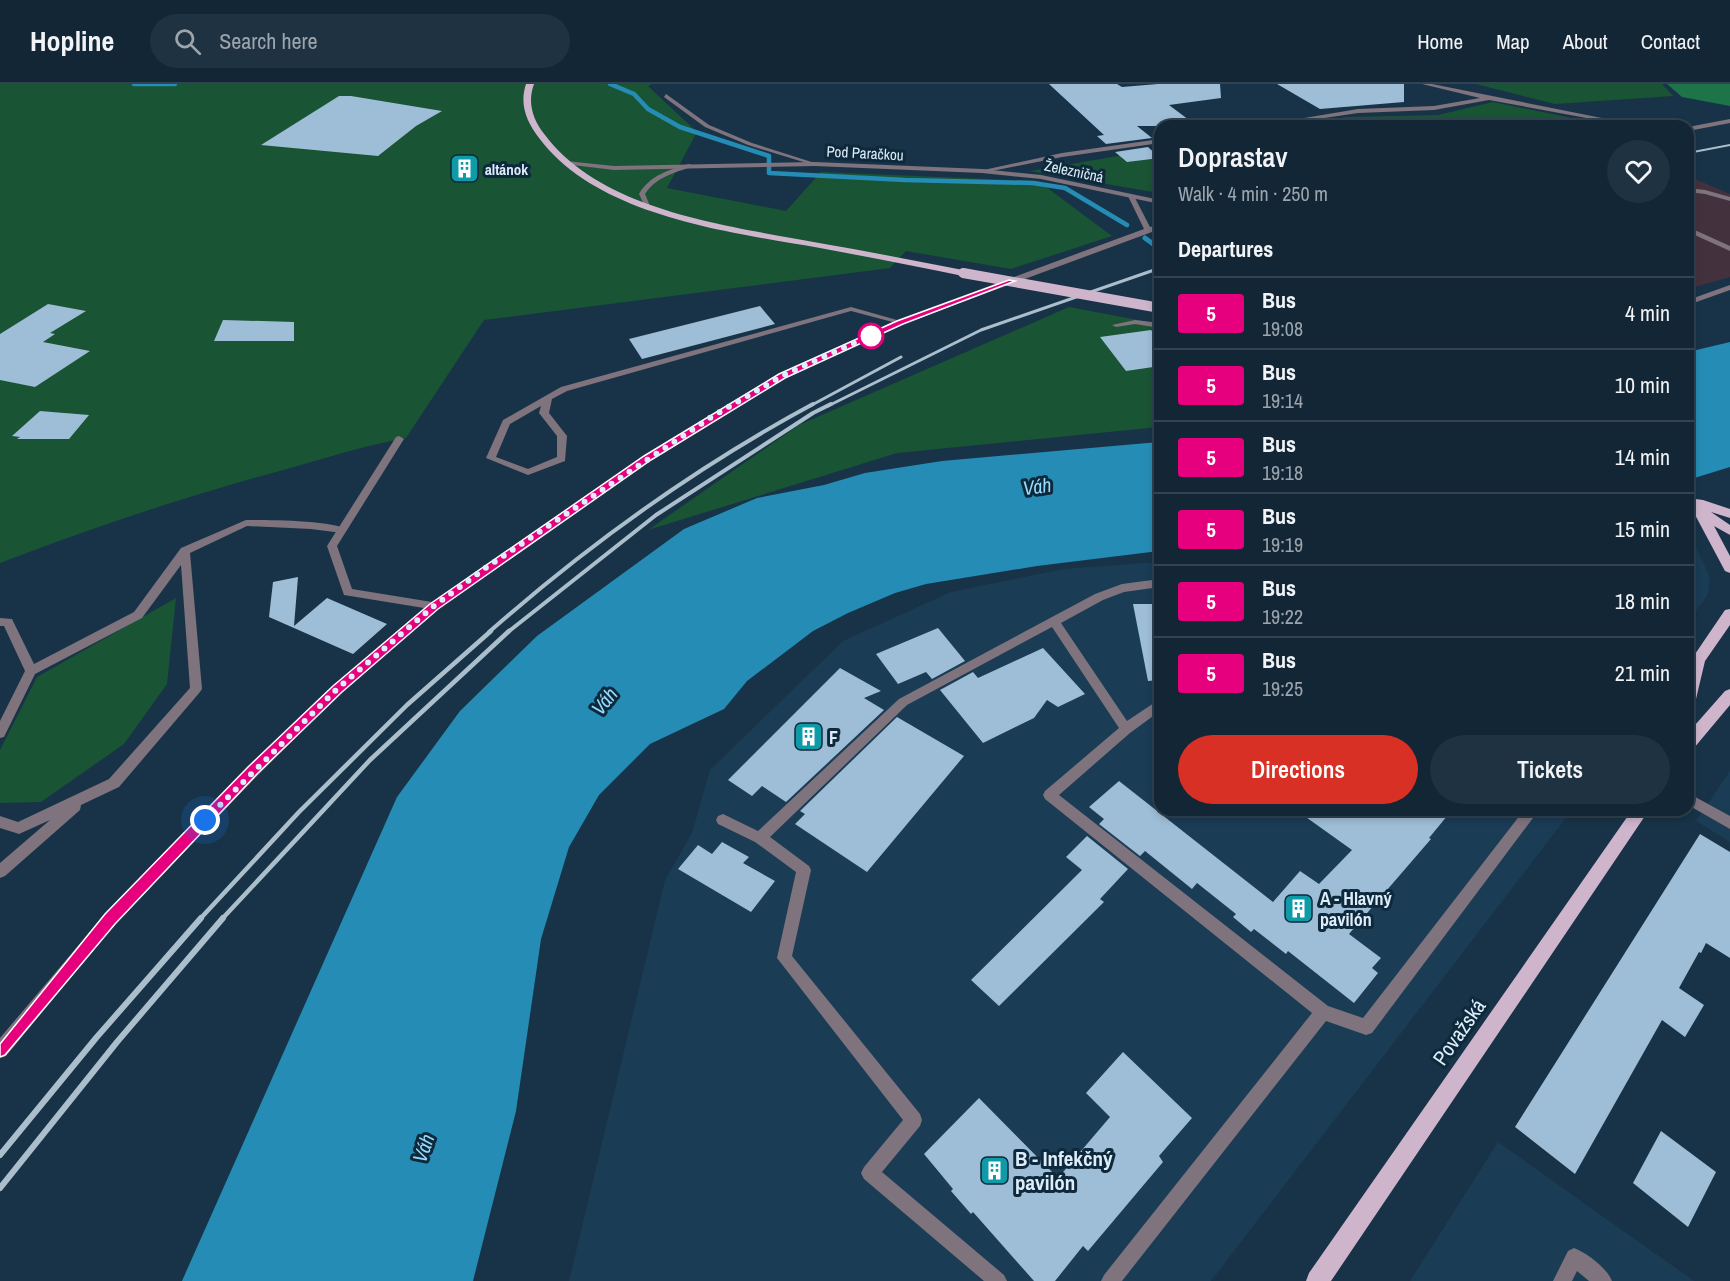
<!DOCTYPE html>
<meta charset="utf-8">
<style>
:root{--surface:#122635;--page:#1f3241;--text:#f1f3f6;--muted:#9ca5ad;--line:#314350;--accent:#d93025}
body{margin:0;font-family:"Archivo Narrow",sans-serif;background:var(--page);color:var(--text);height:100vh;display:flex;flex-direction:column;font-size:22px;white-space:nowrap}
*{box-sizing:border-box;margin:0}
p{font-size:20px;color:var(--muted)}
.icon{flex:none;width:33px;height:33px;fill:none;stroke:currentColor;stroke-width:2;stroke-linecap:round;stroke-linejoin:round}
.map{position:relative;flex:1;overflow:hidden}
.sheet{position:absolute;left:1154px;top:36px;width:540px;height:696px;display:flex;flex-direction:column;background:var(--surface);border-radius:18px;box-shadow:0 3px 9px #0003,0 0 0 2px var(--line)}
.sheet>*{flex:none}
.badge{padding:0 12px;border-radius:4px;font-size:21px;line-height:39px}
.you{position:absolute;width:30px;height:30px;margin:-15px;border:4px solid #fff;border-radius:50%;background:#1a73e8;box-shadow:0 0 0 9px #1a73e833}
.map>.badge{position:absolute;translate:-50% -50%;box-shadow:0 0 0 3px #fff}
h2{padding:0 24px;font-size:22px;line-height:54px}
.round{display:grid;place-items:center;flex:none;width:63px;height:63px;border-radius:32px;background:var(--page)}
.headline{display:flex;align-items:center;justify-content:space-between;height:102px;padding:0 24px}
h1{font-size:28px;font-weight:600;line-height:45px}
.cta{display:flex;gap:12px;margin-top:auto;padding:12px 24px}
.cta a{flex:1;height:69px;border-radius:36px;background:var(--accent);color:#fff;font-size:24px;font-weight:600;line-height:69px;text-align:center}
.cta a+a{background:var(--page);color:var(--text)}
ul{padding:0;list-style:none}
li{display:flex;align-items:center;gap:18px;height:72px;padding:0 24px;border-top:2px solid var(--line)}
li div{flex:1}
li b{display:block;font-size:22px}
li em{font-style:normal}
li .badge{min-width:66px;font-weight:700;text-align:center}
header{display:flex;align-items:center;gap:36px;box-sizing:border-box;height:84px;padding:0 30px;background:var(--surface);border-bottom:2px solid var(--line)}
header strong{font-size:28px}
nav{display:flex;gap:33px;margin-inline-start:auto;font-size:21px}
.search{width:420px;height:54px;background:var(--page);display:flex;align-items:center;gap:15px;box-sizing:border-box;padding:0 21px;border-radius:33px;color:var(--muted);font-size:22px}
.map>svg:first-child{display:block}
</style>
<header>
<strong>Hopline</strong>
<div class="search"><svg class="icon" aria-label="search" viewBox="0 0 24 24"><circle cx="10" cy="10" r="6"/><path d="M15 15l6 6"/></svg>Search here</div>
<nav><a>Home</a><a>Map</a><a>About</a><a>Contact</a></nav>
</header>
<div class="map">
<svg width="1730" height="1197" viewBox="0 0 1730 1197">
<rect width="100%" height="100%" fill="#183347"/>
<path fill="#43323d" d="M1688 92 1730 110V193L1688 205Z"/>
<path fill="#1a3c55" d="M1688 447 1710 493 1708 510 1688 538Z
M1159 478 1160 726H1572L1211 1197H569L665 796 692 749 710 686 843 557 951 508 1063 485Z
M1730 687V758L1696 737Z
M1498 1058 1694 1197H1410Z"/>
<path fill="#195434" d="M0 0H652L648 2 697 48 667 104 786 127 821 88 1038 97 1112 152 1011 185 906 167 890 184 484 236 406 354C366 361 326 374 287 385 189 411 94 443 0 479Z
M1476 0H1662L1673 12 1555 20Z
M1493 18 1611 42H1292L1346 33 1438 31Z
M1159 65V109L1030 87Z
M1069 223 1159 240V343L897 369 648 446 799 341Z
M176 514 167 600 124 660 41 718 0 719V666L37 593Z"/>
<path fill="#1d7448" d="M1667 0H1730V22L1682 13Z"/>
<path fill="#258db5" d="M1730 258V383L1688 396V268Z
M1159 358V467L1037 482 926 500 895 509 848 529 813 547 747 597 724 625 650 660 599 711 569 763 541 855 516 1027 473 1197H182L397 713 460 627 537 552 684 445 757 414 824 401 865 389 942 377Z"/>
<g fill="none" stroke-linecap="round" stroke-linejoin="round">
<path stroke="#258db5" stroke-width="4.5" d="M134 0H175
M610 0 634 10 648 25 680 43 769 72V89L905 96 1033 99 1065 104 1127 141"/>
<path stroke="#258db5" stroke-width="5" d="M1145 154 1160 165"/>
</g>
<path fill="#9ebdd6" d="M1049 0H1117L1122 3 1158 0H1220L1221 14 1169 21 1197 42H1137L1152 54 1106 60 1097 52 1104 51Z
M1277 0H1404V18L1320 25Z
M339 12H351L442 27 416 42 378 72 261 61Z
M1148 63 1160 74 1127 78 1115 68Z
M48 220 86 227 50 249 55 250 43 258 90 267 35 303 0 296V250Z
M760 222 775 240 642 275 629 255Z
M223 236 294 238V257H214Z
M1151 246 1160 256V282L1126 287 1100 253Z
M40 327 89 331 69 355H17L20 353 12 352Z
M298 493 294 542 327 514 387 540 353 570 269 533 273 498Z
M1133 520H1160V596L1148 597Z
M938 544 965 577 932 595 926 588 898 600 876 570Z
M1043 564 1085 610 1058 623 1047 616 1034 634 983 659 940 606 973 588 978 594Z
M840 584 881 607 864 614 884 626 786 718 762 702 752 712 728 696Z
M897 633 964 672 867 788 795 740 805 730 800 727Z
M1119 697 1273 818 1300 787 1319 800 1352 766 1296 726H1452L1429 754 1431 755 1349 850 1381 874 1372 884 1378 889 1354 919 1288 867 1286 870 1254 845 1251 848 1233 833 1236 830 1197 799 1192 805 1145 767 1140 772 1099 740 1104 735 1089 723Z
M1700 750 1730 768V874L1706 859 1701 869 1699 868 1679 904 1704 921 1685 953 1662 936 1575 1090 1515 1043Z
M1087 752 1128 785 1100 815 1104 818 999 922 971 896 1082 786 1066 773Z
M722 758 749 773 743 779 775 797 751 828 678 785 698 761 712 770Z
M1123 968 1192 1034 1159 1072 1163 1078 1088 1167 1083 1162 1055 1197H1034L973 1128 971 1130 951 1107 953 1105 924 1070 979 1014 1058 1094 1110 1033 1086 1009Z
M1661 1047 1716 1088 1688 1143 1633 1099Z"/>
<g fill="none" stroke-linecap="round" stroke-linejoin="round">
<path fill="#7f737e" fill-rule="evenodd" d="M1688 104 1705 106 1730 113V117L1705 110 1688 108Z
M1688 143 1730 162V167L1688 148Z
M851 223 904 238 900 240 851 227 567 307 552 315 549 329 567 352 565 377 528 391 486 374 503 336 561 303ZM541 322 539 329 557 352V373L528 385 496 373 510 340Z
M246 436C265 436 335 436 347 446L342 449 311 445 247 442 190 469 202 605 200 608 119 703 81 721 80 726 5 792 0 794V779L50 736 19 750 0 744V732L18 738 109 695 190 604 181 481 142 534 35 590 4 653 0 654V637L25 587 4 542H0V534L12 535 34 580 134 528 181 464Z
M1160 495V503L1124 508 1103 516 1061 539 1127 637 1160 615V627L1130 649 1059 711 1328 922 1363 934 1524 726H1539L1372 949 1366 951 1326 937 1122 1197H1101L1104 1191 1312 929 1045 715 1043 711 1045 707 1119 644 1052 543 907 621 770 753 809 782 811 786 792 872 920 1030 922 1036 920 1042 882 1088 1004 1191 1007 1197H984L864 1095 861 1089 864 1083 903 1036 777 874 796 788 755 758 718 740 716 736 718 732 723 730 758 747 899 615 1095 510 1122 500Z
M1688 709 1730 732V745L1688 721Z
M1574 1164C1587 1169 1607 1184 1612 1197H1589L1577 1187 1572 1197H1553L1568 1167Z"/>
<path fill="#7f737e" fill-rule="evenodd" d="M1422 0H1432L1642 42H1630L1489 16 1434 26 1358 29 1271 42H1256L1358 25 1434 22 1480 14Z
M666 10 709 41 752 59 818 80 813 81 748 61 705 43 664 13Z
M1160 55V59L1062 73 982 89 979 87 1062 69Z
M689 80 691 81V83C674 89 656 93 645 110L650 122 645 123 639 110C650 91 669 86 689 80Z
M1129 111 1134 112 1150 143 1160 140V145L903 240 785 294 650 376 491 487 438 525 341 608 258 691 115 840 6 972 0 974V954L105 830 248 683 333 602 424 524 344 511 327 462 396 353 399 352 404 355 337 462 352 505 432 518 644 372 779 290 897 236 1144 145 1128 112Z
M1135 236 1160 239V244L1135 240 1116 243 1112 241Z"/>
<path fill="#7f737e" fill-rule="evenodd" d="M1730 35V39L1688 47V43Z
M566 77 614 82 815 78 982 85 1041 91 1160 116V120L1041 95 982 89 815 82 614 86 564 80V78Z
M1730 201V206L1688 221V216Z"/>
<path fill="#ceb5cc" fill-rule="evenodd" d="M526 0H534C527 19 533 36 545 51 603 128 730 142 819 159 867 167 915 177 963 186L968 189 963 192C915 182 868 173 820 164 730 148 598 133 539 54 527 38 519 21 526 0Z
M1688 414 1703 416 1730 425V434L1711 428 1730 441V451L1714 442 1730 472V489L1725 487 1693 427 1688 424Z
M1730 525V541L1705 577 1696 615 1693 619 1688 621V588L1691 576 1725 526Z
M1730 605V621L1694 664 1688 665V649L1725 607Z
M1632 726H1649L1331 1197H1306L1309 1189Z"/>
<path stroke="#abbecc" stroke-width="2" d="M1688 69 1730 61"/>
<path stroke="#abbecc" stroke-width="3" d="M810 322 901 273
M828 322 981 246 1160 184"/>
<path stroke="#abbecc" stroke-width="4" d="M489 548C588 461 698 382 813 320
M508 548 656 431 813 329 831 320"/>
<path stroke="#abbecc" stroke-width="4.5" d="M200 835 299 728 407 621 491 547
M222 835 370 676 509 547"/>
<path stroke="#abbecc" stroke-width="6" d="M0 1071 96 954 201 834
M0 1104 117 958 223 834"/>
<path stroke="#ceb5cc" stroke-width="10" d="M963 189 1160 224"/>
</g>
<path fill="#e6007e" stroke="#fff" stroke-width="1.5" d="M1009 196 1015 197 903 240 785 294 651 376 438 525 342 608 257 690 115 840 5 971 0 973V960L105 830 248 683 333 602 430 520 644 372 779 290 897 237Z"/>
<g fill="none" stroke-linecap="round" stroke-linejoin="round">
<path stroke="#ddedfa" stroke-width="6" stroke-dasharray="0 10.8" d="M205 736 337 605 434 522 487 483 713 332 782 292 876 249 871 252"/>
</g>
<defs>
<symbol id="building-square" viewBox="-11 -11 22 22"><rect x="-9" y="-9" width="18" height="18" rx="4" fill="#0f9aa8" stroke="#0e293c"/><path d="M-4-6H4V6H1V3H-1V6H-4ZM-2.5-4.3h1.7v1.8h-1.7ZM.8-4.3h1.7v1.8H.8ZM-2.5-1h1.7V.8h-1.7ZM.8-1h1.7V.8H.8Z" fill="#fff"/></symbol>
</defs>
<g fill-rule="evenodd">
<use href="#building-square" x="448" y="68" width="33" height="33"/>
<use href="#building-square" x="792" y="636" width="33" height="33"/>
<use href="#building-square" x="1282" y="808" width="33" height="33"/>
<use href="#building-square" x="978" y="1070" width="33" height="33"/>
</g>
<circle fill="#fff" stroke="#e6007e" stroke-width="3" cx="871" cy="252" r="12"/>
<g text-anchor="middle" dominant-baseline="central" stroke-width="6" stroke-linejoin="round" paint-order="stroke">
<g font-size="15" fill="#ddedfa" stroke="#0e293c">
<text transform="translate(865 69) rotate(3)">Pod Paračkou</text>
<text transform="translate(1074 87) rotate(12)">Železničná</text>
</g>
<g font-size="15" font-weight="bold" fill="#ddedfa" stroke="#0e293c" text-anchor="start">
<text x="485" y="85">altánok</text>
</g>
<g font-size="18" font-weight="bold" fill="#ddedfa" stroke="#0e293c" text-anchor="start">
<text x="829" y="653">F</text>
<text x="1320" y="814">A - Hlavný<tspan x="1320" dy="21">pavilón</tspan></text>
</g>
<g font-size="20" font-style="italic" fill="#95dbfb" stroke="#0e293c">
<text transform="translate(1037 402) rotate(-7)">Váh</text>
<text transform="translate(604 617) rotate(-51)">Váh</text>
<text transform="translate(423 1064) rotate(-70)">Váh</text>
</g>
<g font-size="21" fill="#ddedfa" stroke="#0e293c">
<text transform="translate(1459 948) rotate(-55)">Považská</text>
</g>
<g font-size="21" font-weight="bold" fill="#ddedfa" stroke="#0e293c" text-anchor="start">
<text x="1015" y="1074">B - Infekčný<tspan x="1015" dy="24">pavilón</tspan></text>
</g>
</g>
</svg>
<div class="you" style="left:205px;top:736px"></div>
<section class="sheet">
<div class="headline"><div><h1>Doprastav</h1><p>Walk · 4 min · 250 m</p></div><a class="round"><svg class="icon" aria-label="heart" viewBox="0 0 24 24"><path d="M12 20l-8-8c-3-5 5-10 8-4 3-6 11-1 8 4z"/></svg></a></div>
<h2>Departures</h2>
<ul>
<li><span class="badge" style="background:#e6007e;color:#fff">5</span><div><b>Bus</b><p>19:08</p></div><em>4 min</em></li>
<li><span class="badge" style="background:#e6007e;color:#fff">5</span><div><b>Bus</b><p>19:14</p></div><em>10 min</em></li>
<li><span class="badge" style="background:#e6007e;color:#fff">5</span><div><b>Bus</b><p>19:18</p></div><em>14 min</em></li>
<li><span class="badge" style="background:#e6007e;color:#fff">5</span><div><b>Bus</b><p>19:19</p></div><em>15 min</em></li>
<li><span class="badge" style="background:#e6007e;color:#fff">5</span><div><b>Bus</b><p>19:22</p></div><em>18 min</em></li>
<li><span class="badge" style="background:#e6007e;color:#fff">5</span><div><b>Bus</b><p>19:25</p></div><em>21 min</em></li>
</ul>
<div class="cta"><a>Directions</a><a>Tickets</a></div>
</section>
</div>
